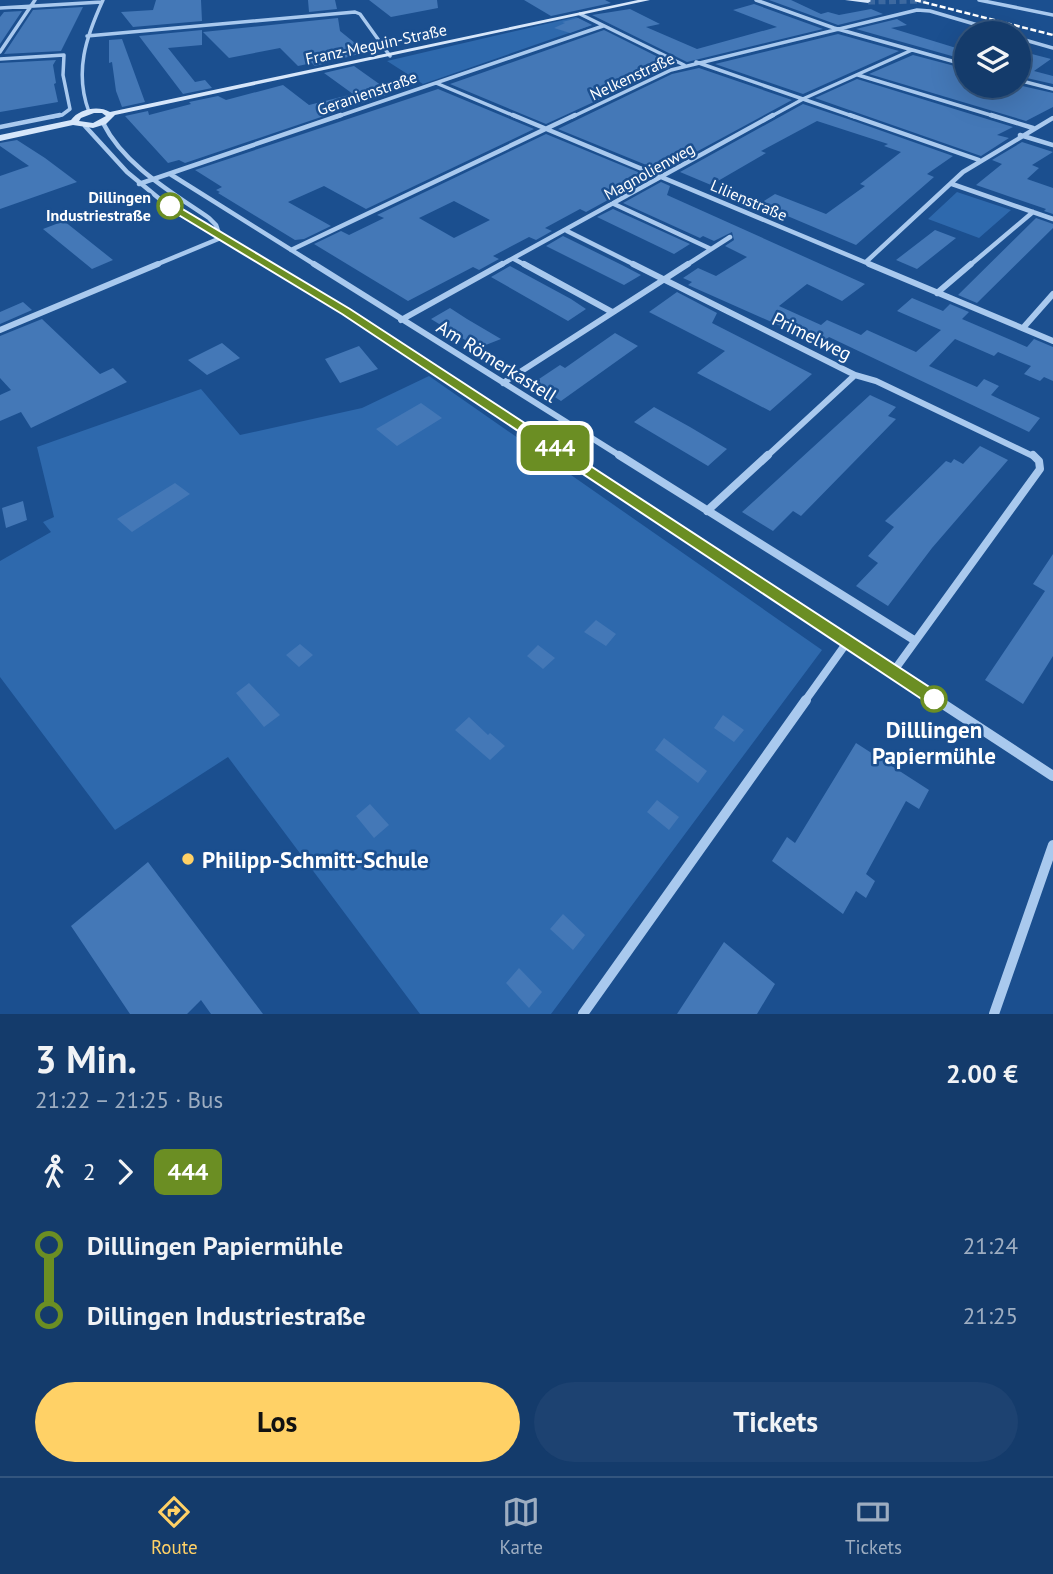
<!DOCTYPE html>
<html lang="de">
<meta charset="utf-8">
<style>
:root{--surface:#143b6b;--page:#1d4271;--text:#f1f3f6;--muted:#9dadc1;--line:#33557e;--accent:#ffd166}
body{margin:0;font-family:"PT Sans",sans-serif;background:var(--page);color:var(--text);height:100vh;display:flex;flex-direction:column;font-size:26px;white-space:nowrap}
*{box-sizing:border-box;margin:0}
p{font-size:23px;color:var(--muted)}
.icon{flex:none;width:38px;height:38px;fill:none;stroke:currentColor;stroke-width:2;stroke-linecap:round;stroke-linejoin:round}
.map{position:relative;height:1014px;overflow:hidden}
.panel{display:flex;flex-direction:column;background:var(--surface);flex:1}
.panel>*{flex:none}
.badge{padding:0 14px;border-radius:10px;font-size:24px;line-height:46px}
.fabs{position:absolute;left:954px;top:21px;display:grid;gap:14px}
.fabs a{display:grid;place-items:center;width:77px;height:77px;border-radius:50%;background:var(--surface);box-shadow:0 7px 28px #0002,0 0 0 2px var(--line);font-size:35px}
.map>.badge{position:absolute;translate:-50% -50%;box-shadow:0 0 0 4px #fff}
.legs{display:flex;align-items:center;gap:10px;height:77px;padding:0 35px;font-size:23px}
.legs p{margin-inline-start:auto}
.summary{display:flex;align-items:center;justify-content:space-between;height:119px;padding:0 35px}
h1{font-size:38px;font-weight:600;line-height:52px}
.primary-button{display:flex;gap:14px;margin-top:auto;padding:14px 35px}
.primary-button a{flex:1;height:80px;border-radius:42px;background:var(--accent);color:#111;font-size:28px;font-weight:600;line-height:80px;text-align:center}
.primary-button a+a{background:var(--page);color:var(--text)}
ul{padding:0 35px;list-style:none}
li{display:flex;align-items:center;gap:24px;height:70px;font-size:26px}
li i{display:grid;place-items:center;width:10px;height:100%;margin:0 9px;background:currentColor}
li i::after{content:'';width:18px;height:18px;margin:-9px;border:5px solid;border-radius:50%;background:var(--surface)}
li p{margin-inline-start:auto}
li:first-child i{background:linear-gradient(#0000 50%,currentColor 0)}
li:last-child i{background:linear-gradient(currentColor 50%,#0000 0)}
.dock{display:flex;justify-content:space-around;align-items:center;height:98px;border-top:2px solid var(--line);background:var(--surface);font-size:19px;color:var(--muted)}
.dock a{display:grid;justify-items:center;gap:4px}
.dock .selected{color:var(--accent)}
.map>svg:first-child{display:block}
</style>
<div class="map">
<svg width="1053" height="1014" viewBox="0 0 1053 1014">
<rect width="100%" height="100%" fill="#1b4f8f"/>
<path fill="#2e69ad" d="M576 17 592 25 423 84 387 61Z
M957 192 1011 210 979 238 928 219Z
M429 376 822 650 551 1014H420L228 757 115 830 0 677V561L51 532 43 522 54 517 37 447 201 389 240 435 362 408Z"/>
<path fill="#4478b7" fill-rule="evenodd" d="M156 0H201L202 21 133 27 121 12 153 10Z
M308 0H335L337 9 309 12Z
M369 0H437L438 8 391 17Z
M524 0H605L611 3 551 16Z
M769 0H791L821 14 828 12 839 15 871 9 883 14 838 25Z
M754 4 823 29 687 62 592 15 630 9 660 24 646 27 697 49 777 27 733 10Z
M83 7 61 51 4 54 33 10Z
M22 11 0 44V17L4 12Z
M338 18 340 31 366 52 315 66 312 63 298 66 280 48 229 58 203 32Z
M578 18 592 25 570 33 554 28 565 23 562 22Z
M897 19 907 25 891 28 966 51V60L856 29Z
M202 30V45L168 48 195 82 205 80 212 88 183 94 139 36Z
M604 30 674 65 546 124 450 84Z
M838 34 899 51 803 94 715 64Z
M122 39 145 102 122 107 116 91 112 62 109 63V40Z
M1028 53 1051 59 1034 71 1053 76V84L1018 76V60Z
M913 55 966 69V86L1018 85 1053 93V107L1026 121 869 74Z
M56 60 53 65 56 83 54 84 58 102 0 112V63Z
M354 66 392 93 185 163 179 160 168 163 125 116 148 111 149 115 191 104 189 102 218 96 226 100 283 85 309 105 353 94 324 73Z
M699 68 792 100 661 171 558 129 672 74Z
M857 79 1013 127 997 135 1009 138 981 156 815 98Z
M438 89 534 129 366 209 324 186 288 202 331 226 304 239 295 240 218 193 220 192 216 190 222 187 195 170Z
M803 104 848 119 953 156 927 174 934 177 856 245 759 204 775 194 826 214 865 186 860 184 901 152 884 146 888 144 817 121 761 151 766 153 711 185 680 172Z
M546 134 650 177 586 212 580 209 545 228 552 231 536 240 529 237 493 256 499 259 479 270 473 267 408 301 314 244 341 231 349 235 384 218 377 215ZM454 201 490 220 454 238 419 218Z
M17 140 45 158 77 182 0 209V176L29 166 0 146V143Z
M1022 142 1053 152 1032 165 1039 168 1027 179 1053 188V214L1044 211 1046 209 976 185 1002 164 992 160Z
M661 182 670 186 667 195 865 284 842 301 807 284 779 306 821 325 827 320 861 335 867 330 916 352 941 330 897 311 912 298 943 311 950 304 969 312 962 319 1027 347 1034 339 1053 347V381L1044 377 1040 381 1024 374 1031 366 998 352 994 356 955 339 929 366 977 387 984 379 999 386 991 395 1040 418 1029 432 829 337 821 344 688 285 692 282 683 278 698 268 716 276 747 257 725 246 734 240 732 232 714 241 703 236 700 238 623 203Z
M613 209 690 244 674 254 597 217Z
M1036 218 1053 224V228L977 303 958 295Z
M64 221 113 260 92 269 43 229Z
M935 230 956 238 917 269 896 260Z
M563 236 622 265 641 275 624 285 546 246Z
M510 266 571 299 586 309 568 321 491 277Z
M677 292 717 313 712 323 812 374 770 411 697 373 725 351 649 312Z
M23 302 32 310 0 324V312Z
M450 308 467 319 501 339 478 348 431 319Z
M42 319 100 374 113 368 127 382 31 428 21 412 0 421V395L11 390 0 378V336Z
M615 333 638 346 561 401 533 383 560 365 565 368Z
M222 343 240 358 207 375 188 360Z
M359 346 378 369 340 383 325 359Z
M870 395 896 407 888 416 896 419 801 516 793 511 773 531 742 512Z
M421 403 442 418 397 446 376 429Z
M654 407 690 427 727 449 708 466 634 422Z
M980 446 1008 460 932 548 888 606 856 586 878 563 868 556 894 527 885 521 946 461 951 463 954 459 963 464Z
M175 483 190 494 132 532 117 519Z
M23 501 27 520 6 528 2 508Z
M1053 554V656L1023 704 985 680 1045 591 1033 584Z
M596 620 616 634 606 646 584 632Z
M300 644 313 655 299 667 286 655Z
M538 645 555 658 543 669 527 656Z
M249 683 280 715 264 727 236 693Z
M723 715 744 730 734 742 714 728Z
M469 717 488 735 490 733 505 746 490 760 455 730Z
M664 738 707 771 698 783 655 750Z
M856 743 929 790 919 809 906 801 866 874 875 881 866 898 856 891 843 914 772 861 787 837 795 843Z
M657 800 679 817 669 830 647 812Z
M370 804 389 825 374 838 356 816Z
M148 862 263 1014H211L201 1000 187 1014H130L71 926Z
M563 914 585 935 573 950 550 929Z
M724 942 775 984 757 1014H677Z
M519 968 542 992 529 1008 506 983Z"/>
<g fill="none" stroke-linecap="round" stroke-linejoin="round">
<path stroke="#3d69a0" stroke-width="7" stroke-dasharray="7 3.5" stroke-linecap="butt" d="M868 1 926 0"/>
<path stroke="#a9c9ee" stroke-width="3.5" d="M756 0 834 28 966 65
M979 0 1053 15
M0 8 102 2
M580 14 684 65
M87 36 355 12 360 14 390 56
M1018 38 1053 48
M0 52 35 0
M0 59 64 55 63 75 70 109 62 115 51 117
M696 62 855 117
M858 75 997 117
M1018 80 1053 89
M436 83 517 117
M89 112C74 72 86 37 103 0
M336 117 603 26
M572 117 671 70 917 10 930 11 1005 33
M770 117 805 98 912 50"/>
<path stroke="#a9c9ee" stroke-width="4.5" d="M513 115 874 266
M850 115 979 160
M991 115 1033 128
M103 123C124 165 171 192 209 218L216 225 219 234
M85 126 127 172 173 210 272 266
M0 127 60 115
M1020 135 1053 145
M170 174 317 266
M139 184 341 115
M952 184 1053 219
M614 204 711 249
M567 231 637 266
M291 250 575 115
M514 259 527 266
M866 262 963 172 1053 118
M153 266 223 237
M499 266 773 115
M685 266 730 237
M969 266 1033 212"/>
<path stroke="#a9c9ee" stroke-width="6" d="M269 264 324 297 567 457
M314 264 622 457
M524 264 612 312
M633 264 855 375 876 381 1035 457
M869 264 1053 341
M937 293 971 264
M401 320 502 264
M1023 328 1053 294
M0 330 158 264
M503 383 688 264
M766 457 855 375"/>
<path stroke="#a9c9ee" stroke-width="8" d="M565 455 940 701
M619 455 914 640
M707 511 768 455
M893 672 1040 469 1039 461 1033 455
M805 701 848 641"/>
<path stroke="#a9c9ee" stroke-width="10" d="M937 700 1053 776
M583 1014 806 700
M994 1014 1053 845"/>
<path fill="#d6e6fa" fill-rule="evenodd" d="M638 0H650L115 115 106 124 93 128 73 125 0 141V135L71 120C79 109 98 105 110 112ZM94 113H102L106 116 93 123 79 121 81 118Z
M845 0H870L871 1 868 3Z"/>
<path stroke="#fff" stroke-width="2.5" stroke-dasharray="6 2.5" stroke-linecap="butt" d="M915 0 1053 35"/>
</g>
<path fill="#6b8e23" stroke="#fff" stroke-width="2" d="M167 204H174L350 309 940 694 943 699 940 704 934 707 929 704 342 314 167 208Z"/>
<g fill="#fff" stroke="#6b8e23" stroke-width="3.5">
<circle cx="170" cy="206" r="12"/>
<circle cx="934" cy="699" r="12"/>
</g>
<circle fill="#ffd166" stroke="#1b4f8f" stroke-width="2.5" cx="188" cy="859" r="7"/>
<g text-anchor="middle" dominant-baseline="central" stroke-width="5" stroke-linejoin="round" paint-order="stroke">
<g font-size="16" fill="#fff" stroke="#1b4f8f">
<text transform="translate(376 44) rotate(-12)">Franz-Meguin-Straße</text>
<text transform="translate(632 76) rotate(-25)">Nelkenstraße</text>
<text transform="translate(367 93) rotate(-19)">Geranienstraße</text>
<text transform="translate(649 171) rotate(-29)">Magnolienweg</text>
<text transform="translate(749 200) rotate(23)">Lilienstraße</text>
</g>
<g font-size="16" font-weight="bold" fill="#fff" stroke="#1b4f8f" text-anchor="end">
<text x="151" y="197">Dillingen<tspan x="151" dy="18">Industriestraße</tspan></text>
</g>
<g font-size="19" fill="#fff" stroke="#1b4f8f">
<text transform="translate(812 336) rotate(26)">Primelweg</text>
<text transform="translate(497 361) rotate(32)">Am Römerkastell</text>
</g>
<g font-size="23" font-weight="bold" fill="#fff" stroke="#1b4f8f">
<text x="934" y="729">Dilllingen<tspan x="934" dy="26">Papiermühle</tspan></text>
</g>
<g font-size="23" font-weight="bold" fill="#fff" stroke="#1b4f8f" text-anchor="start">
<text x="202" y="859">Philipp-Schmitt-Schule</text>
</g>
</g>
</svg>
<div class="fabs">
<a><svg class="icon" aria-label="layers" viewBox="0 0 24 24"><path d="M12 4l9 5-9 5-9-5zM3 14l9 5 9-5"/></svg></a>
</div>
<b class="badge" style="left:555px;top:448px;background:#6b8e23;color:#fff">444</b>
</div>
<section class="panel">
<div class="summary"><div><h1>3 Min.</h1><p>21:22 – 21:25 · Bus</p></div><b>2.00 €</b></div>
<div class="legs"><svg class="icon" aria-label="walk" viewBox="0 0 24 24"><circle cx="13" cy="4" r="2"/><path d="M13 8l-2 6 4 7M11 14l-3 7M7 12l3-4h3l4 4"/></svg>2<svg class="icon" aria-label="forward" viewBox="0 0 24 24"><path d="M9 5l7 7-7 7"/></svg><b class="badge" style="background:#6b8e23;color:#fff">444</b></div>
<ul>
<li><i style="color:#6b8e23"></i><b>Dilllingen Papiermühle</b><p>21:24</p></li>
<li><i style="color:#6b8e23"></i><b>Dillingen Industriestraße</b><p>21:25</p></li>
</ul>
<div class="primary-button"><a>Los</a><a>Tickets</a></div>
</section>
<nav class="dock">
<a class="selected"><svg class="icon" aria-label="directions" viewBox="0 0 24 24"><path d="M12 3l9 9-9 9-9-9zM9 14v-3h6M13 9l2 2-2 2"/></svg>Route</a>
<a><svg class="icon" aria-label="map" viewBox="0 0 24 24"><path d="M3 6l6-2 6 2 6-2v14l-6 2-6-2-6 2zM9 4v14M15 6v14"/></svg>Karte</a>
<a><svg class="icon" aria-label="tickets" viewBox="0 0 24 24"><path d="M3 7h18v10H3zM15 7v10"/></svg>Tickets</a>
</nav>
